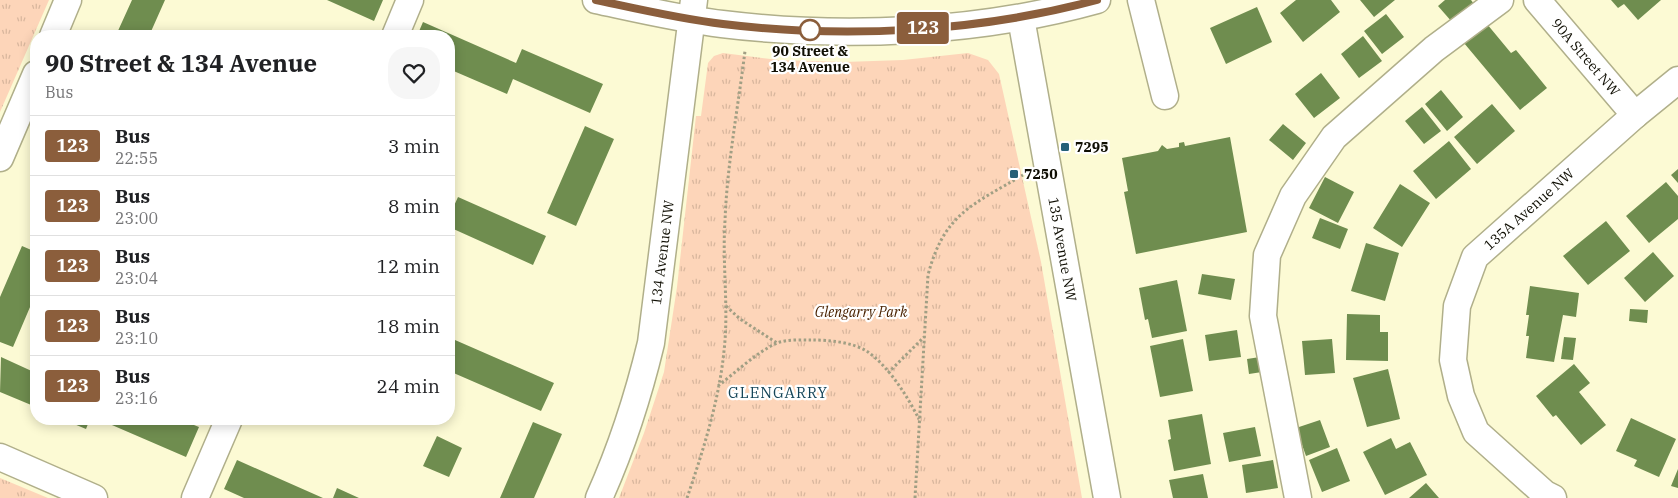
<!DOCTYPE html>
<style>
:root{--surface:#fff;--page:#f6f6f6;--text:#202124;--muted:#757577;--line:#e0e0e0}
body{margin:0;font-family:"IBM Plex Serif",serif;background:var(--page);color:var(--text);height:100vh;display:flex;flex-direction:column;font-size:19px;white-space:nowrap}
*{box-sizing:border-box;margin:0}
p{font-size:16px;color:var(--muted)}
.icon{flex:none;width:28px;height:28px;fill:none;stroke:currentColor;stroke-width:2;stroke-linecap:round;stroke-linejoin:round}
.map{position:relative;flex:1;overflow:hidden}
.sheet{position:absolute;left:30px;top:30px;width:425px;height:395px;display:flex;flex-direction:column;background:var(--surface);border-radius:20px;box-shadow:0 2px 12px #0003}
.sheet>*{flex:none}
.badge{padding:0 10px;border-radius:4px;font-size:18px;line-height:32px}
.map>.badge{position:absolute;translate:-50% -50%;box-shadow:0 0 0 2px #fff}
.round{display:grid;place-items:center;flex:none;width:52px;height:52px;border-radius:20px;background:var(--page)}
.headline{display:flex;align-items:center;justify-content:space-between;height:85px;padding:0 15px}
h1{font-size:24px;font-weight:700;line-height:38px}
ul{padding:0;list-style:none}
li{display:flex;align-items:center;gap:15px;height:60px;padding:0 15px;border-top:1px solid var(--line)}
li div{flex:1}
li b{display:block;font-size:19px}
li em{font-style:normal}
li .badge{min-width:55px;font-weight:700;text-align:center}
.map>svg:first-child{display:block}
</style>
<div class="map">
<svg width="1678" height="498" viewBox="0 0 1678 498">
<defs>
<pattern id="grass-tufts" width="24" height="20" patternUnits="userSpaceOnUse" patternTransform="scale(1.25)"><rect width="24" height="20" fill="#fdd5b9"/><path d="M3 7l-1-3M5 7V3M7 7l1-3M15 17l-1-3M17 17v-4M19 17l1-3" fill="none" stroke="#d8b69d"/></pattern>
</defs>
<rect width="100%" height="100%" fill="#fcfad4"/>
<path fill="url(#grass-tufts)" d="M0 0H49L0 112Z
M723 53 779 60 844 62 903 60 968 53 988 60 999 74 1041 262 1082 498H619L644 433 664 372 677 287 696 116H701L708 63 714 56Z
M0 478 48 498H0Z"/>
<path fill="#6f8d4f" d="M132 0H165L149 36H124L117 33Z
M327 0H383L374 21Z
M1296 0H1331L1340 12 1303 42 1280 13Z
M1360 0H1395L1374 17Z
M1445 0H1471L1474 4 1452 22 1438 6Z
M1611 0H1661L1638 20 1624 4 1618 8Z
M1257 7 1272 42 1226 64 1210 28Z
M1386 14 1404 37 1382 54 1364 31Z
M423 22 516 63 522 49 603 84 590 113 513 79 507 94 449 69V36H417Z
M1487 24 1511 53 1516 50 1547 88 1520 110 1464 43Z
M1363 36 1382 61 1359 78 1341 54Z
M1321 73 1340 98 1314 118 1295 94Z
M1441 90 1463 117 1447 131 1425 104Z
M1492 104 1515 131 1477 164 1454 137Z
M1422 107 1441 131 1424 144 1405 121Z
M1283 124 1306 143 1293 160 1269 140Z
M585 126 614 139 576 226 547 213Z
M1230 137 1247 232 1136 254 1124 192 1128 191 1122 158 1158 151 1162 145 1167 149 1179 147V143L1184 142 1185 146Z
M1449 141 1471 169 1436 199 1413 171Z
M1678 169V183L1671 175Z
M1325 177 1354 192 1338 223 1309 208Z
M1666 182 1678 196V219L1649 243 1626 216Z
M1400 184 1430 203 1402 247 1373 228Z
M458 197 546 236 533 265 449 227V206L453 208Z
M1320 218 1348 229 1340 249 1312 238Z
M1606 221 1630 251 1588 285 1563 256Z
M1366 243 1399 253 1385 301 1351 291Z
M22 246 36 252V293L13 347 0 342V297Z
M1653 252 1674 276 1645 302 1624 278Z
M1202 274 1235 279 1231 300 1198 294Z
M1177 280 1187 331 1152 338 1148 319 1145 320 1139 288Z
M1530 286 1579 293 1576 317 1563 315 1554 362 1526 358 1529 336H1526L1529 315H1526Z
M1630 309 1648 310 1647 323 1629 321Z
M1347 314 1380 315V332H1388V361L1346 360Z
M1237 330 1241 357 1209 361 1205 335Z
M1564 337 1576 338 1573 360 1561 359Z
M1183 339 1193 391 1160 397 1150 346Z
M1332 339 1335 373 1305 375 1302 341Z
M455 340 554 383 541 411 449 371V351L451 352Z
M1 357 36 373V407L0 392Z
M1260 357 1262 372 1249 374 1247 359Z
M1574 364 1590 383 1579 392 1606 425 1581 445 1556 415 1553 417 1536 396Z
M1388 369 1400 419 1367 427 1353 378Z
M1202 414 1211 464 1174 471 1168 440 1171 439 1168 420Z
M1631 418 1676 439 1659 477 1634 466 1637 460 1616 451Z
M62 419H90L86 429Z
M98 419H179L199 427 186 457Z
M1320 420 1330 447 1306 456 1296 428Z
M533 422 562 434 534 498H500Z
M1255 427 1261 456 1229 462 1223 433Z
M437 436 462 448 449 477 423 466Z
M1391 438 1396 449 1410 442 1427 475 1385 495 1363 452Z
M1337 448 1350 481 1322 492 1309 460Z
M237 460 323 498H244L224 489Z
M1273 460 1278 488 1246 493 1242 465Z
M1678 469V488L1671 486Z
M1203 474 1208 498H1173L1169 480Z
M1426 483 1439 498H1409Z
M337 488 359 498H333Z"/>
<g fill="none" stroke-linecap="round" stroke-linejoin="round">
<defs>
<g id="minor">
<path d="M596 0C638 9 680 19 722 24 844 39 979 33 1097 0"/>
<path d="M1141 0 1165 96"/>
<path id="s1" d="M1537 0 1635 115"/>
<path id="s2" d="M1021 18 1107 498"/>
<path d="M53 36 68 0"/>
<path d="M395 36 410 0"/>
<path d="M0 158 36 74"/>
<path d="M0 457 94 498"/>
<path d="M195 498 229 419"/>
<path id="s3" d="M599 498C622 447 638 397 651 343L694 0"/>
<path d="M1298 498 1263 316 1267 255 1293 196 1334 137 1434 49 1500 0"/>
<path id="s4" d="M1553 498 1545 494 1476 432 1461 396 1453 360 1457 306 1475 257 1635 115 1678 80"/>
</g>
</defs>
<use href="#minor" stroke="#b0af8a" stroke-width="29"/>
<path stroke="#a19f84" stroke-width="3" stroke-dasharray="2.5 2.5" stroke-linecap="butt" d="M726 306 740 319 777 343
M888 373 924 337
M718 386C736 372 757 352 777 343 788 339 801 340 812 340 829 340 853 342 868 352 890 368 907 396 919 419
M687 498C703 451 719 401 724 351 729 308 722 264 725 221 727 165 738 108 745 51
M915 498 928 275C944 214 972 205 1023 175"/>
<use href="#minor" stroke="#fff" stroke-width="26"/>
</g>
<g fill="none" stroke-linecap="round" stroke-linejoin="round">
<defs>
<path id="line" d="M596 0C638 9 680 19 723 24 845 39 978 32 1097 0"/>
</defs>
<use href="#line" stroke="#fff" stroke-width="11"/>
<use href="#line" stroke="#8b5e3c" stroke-width="8"/>
</g>
<circle fill="#fff" stroke="#8b5e3c" stroke-width="2.5" cx="810" cy="30" r="10"/>
<g fill="#256078" stroke="#fff" stroke-width="2">
<rect x="1060" y="142" width="10" height="10" rx="2.5"/>
<rect x="1009" y="169" width="10" height="10" rx="2.5"/>
</g>
<g text-anchor="middle" dominant-baseline="central" stroke-width="4.5" stroke-linejoin="round" paint-order="stroke">
<g font-size="14" font-weight="bold" fill="#0f0e03" stroke="#fff">
<text x="810" y="51">90 Street &amp;<tspan x="810" dy="16">134 Avenue</tspan></text>
</g>
<g font-size="14" fill="#0f0e03" stroke="#fff">
<text stroke="none"><textPath href="#s1" startOffset="75">90A Street NW</textPath></text>
<text stroke="none"><textPath href="#s4" startOffset="356">135A Avenue NW</textPath></text>
<text stroke="none"><textPath href="#s2" startOffset="235">135 Avenue NW</textPath></text>
<text stroke="none"><textPath href="#s3" startOffset="255">134 Avenue NW</textPath></text>
</g>
<g font-size="14" font-weight="bold" fill="#0f0e03" stroke="#fff" text-anchor="start">
<text x="1075" y="147">7295</text>
<text x="1024" y="174">7250</text>
</g>
<g font-size="14" font-style="italic" fill="#492200" stroke="#fff">
<text x="861" y="312">Glengarry Park</text>
</g>
<g font-size="15" letter-spacing="1" fill="#154558" stroke="#fff">
<text x="778" y="392">GLENGARRY</text>
</g>
</g>
</svg>
<b class="badge" style="left:923px;top:28px;background:#8b5e3c;color:#fff">123</b>
<section class="sheet">
<div class="headline"><div><h1>90 Street &amp; 134 Avenue</h1><p>Bus</p></div><a class="round"><svg class="icon" aria-label="heart" viewBox="0 0 24 24"><path d="M12 20l-8-8c-3-5 5-10 8-4 3-6 11-1 8 4z"/></svg></a></div>
<ul>
<li><span class="badge" style="background:#8b5e3c;color:#fff">123</span><div><b>Bus</b><p>22:55</p></div><em>3 min</em></li>
<li><span class="badge" style="background:#8b5e3c;color:#fff">123</span><div><b>Bus</b><p>23:00</p></div><em>8 min</em></li>
<li><span class="badge" style="background:#8b5e3c;color:#fff">123</span><div><b>Bus</b><p>23:04</p></div><em>12 min</em></li>
<li><span class="badge" style="background:#8b5e3c;color:#fff">123</span><div><b>Bus</b><p>23:10</p></div><em>18 min</em></li>
<li><span class="badge" style="background:#8b5e3c;color:#fff">123</span><div><b>Bus</b><p>23:16</p></div><em>24 min</em></li>
</ul>
</section>
</div>
